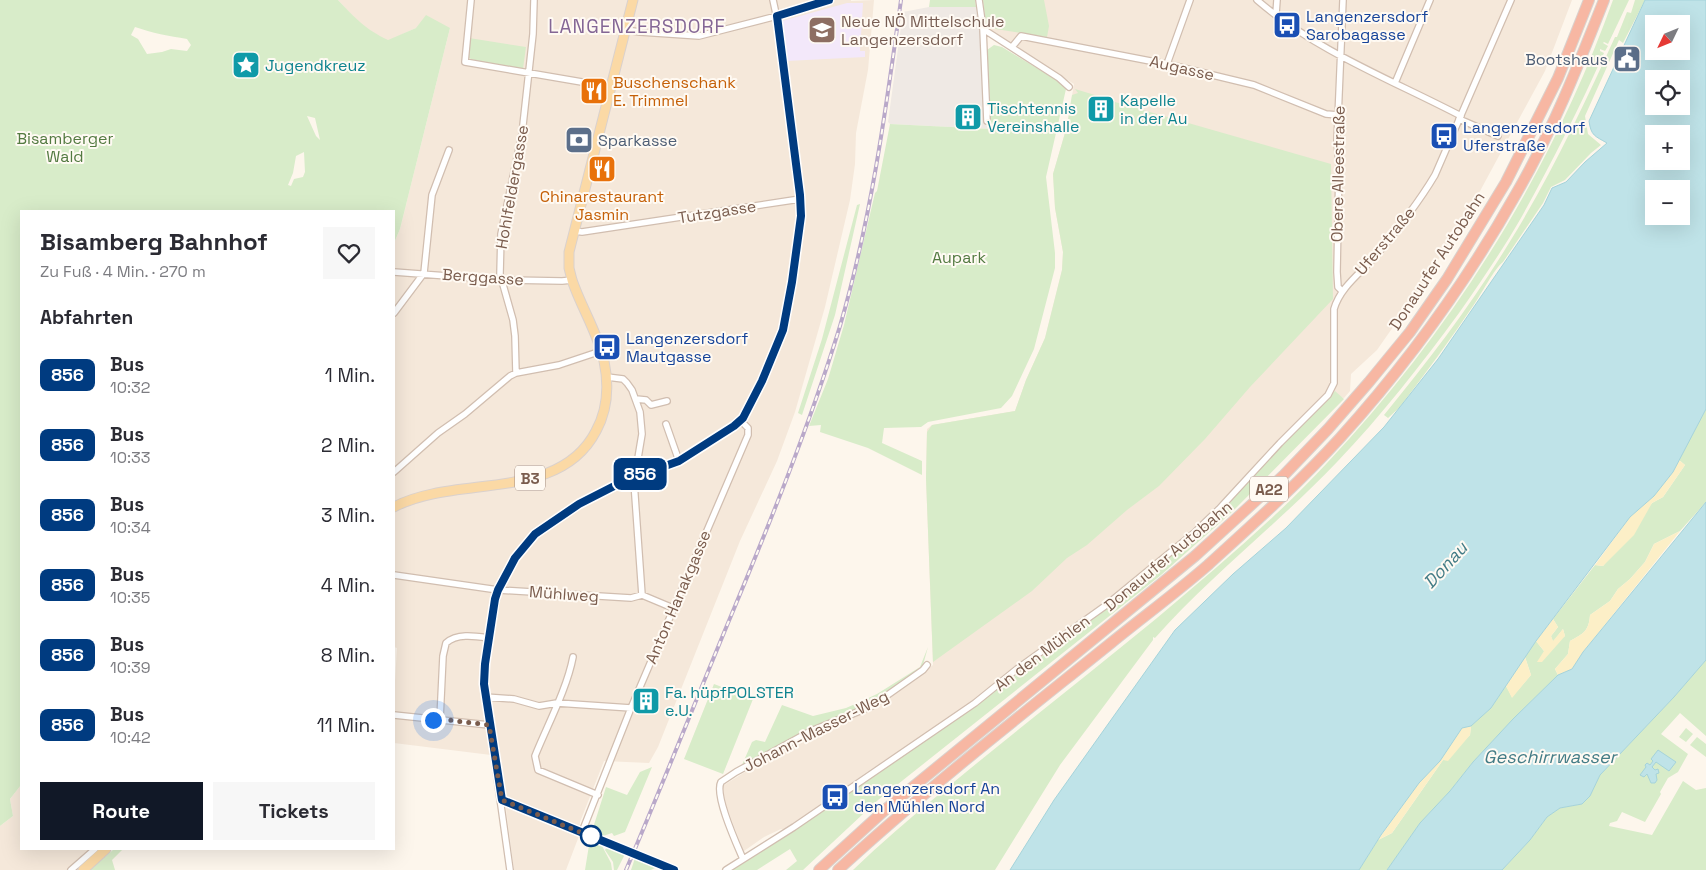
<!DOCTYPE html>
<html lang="de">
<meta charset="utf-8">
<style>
:root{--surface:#fff;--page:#f7f7f7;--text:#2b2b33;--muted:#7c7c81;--accent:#111827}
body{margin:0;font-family:"Space Grotesk",sans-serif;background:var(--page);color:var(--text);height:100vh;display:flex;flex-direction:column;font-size:19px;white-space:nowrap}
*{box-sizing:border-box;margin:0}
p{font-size:16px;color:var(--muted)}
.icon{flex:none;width:28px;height:28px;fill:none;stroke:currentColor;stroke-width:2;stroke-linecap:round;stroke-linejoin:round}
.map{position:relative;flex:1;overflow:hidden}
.sheet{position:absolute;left:20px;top:210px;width:375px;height:640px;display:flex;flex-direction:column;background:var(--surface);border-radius:0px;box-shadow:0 5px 20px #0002}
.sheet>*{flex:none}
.badge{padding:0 10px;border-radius:8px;font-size:18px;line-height:32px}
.needle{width:32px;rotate:227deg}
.fabs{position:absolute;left:1645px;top:15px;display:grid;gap:10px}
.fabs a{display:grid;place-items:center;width:45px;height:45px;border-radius:0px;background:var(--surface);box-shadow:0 5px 20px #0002;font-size:25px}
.you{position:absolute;width:25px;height:25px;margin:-12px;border:4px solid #fff;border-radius:50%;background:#1a73e8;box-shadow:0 0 0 8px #1a73e833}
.map>.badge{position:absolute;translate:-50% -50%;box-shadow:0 0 0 2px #fff}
h2{padding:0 20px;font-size:19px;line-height:45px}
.round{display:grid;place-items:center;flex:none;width:52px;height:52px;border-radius:0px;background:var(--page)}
.overview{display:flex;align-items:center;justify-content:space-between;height:85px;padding:0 20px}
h1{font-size:24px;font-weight:700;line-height:38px}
.primary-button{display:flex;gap:10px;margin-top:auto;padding:10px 20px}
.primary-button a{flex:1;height:58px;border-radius:0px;background:var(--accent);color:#fff;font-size:20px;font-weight:700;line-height:58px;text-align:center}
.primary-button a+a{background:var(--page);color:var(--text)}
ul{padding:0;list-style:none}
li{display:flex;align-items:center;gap:15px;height:70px;padding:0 20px}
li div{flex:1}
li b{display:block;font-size:19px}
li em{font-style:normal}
li .badge{min-width:55px;font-weight:700;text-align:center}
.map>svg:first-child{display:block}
</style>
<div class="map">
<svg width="1706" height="870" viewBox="0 0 1706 870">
<rect width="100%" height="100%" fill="#fdf6ec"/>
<path fill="#f5e8da" d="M338 0H851V1L874 0 868 70 856 133 855 164 850 200 825 307 795 412 777 461 740 541 658 747 649 763 604 761 580 822 579 836 566 870H514L499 756 394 743V697L397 648 394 647V243L400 229 450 28H416L388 41 370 32 360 24Z
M983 0H1572L1545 71 1473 204 1423 284 1377 350 1351 374 1350 391 1344 398 1326 394 1204 518 1149 567 1102 604 1015 667 988 691 955 714 867 772 785 830 781 829 764 837 744 851 743 850 724 800 721 787 750 769 811 736 872 709 933 665 926 478 927 429 932 425 1015 411 1026 380 1045 338 1062 270 1063 252 1055 208 1053 174 1067 126 1074 84 986 29Z
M21 785V849H93L68 870H0V826L13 816 10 799Z"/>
<path fill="#efe9e4" d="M980 6 987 121 991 129 890 124 888 122 903 12 929 7Z"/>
<path fill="#f3e8fa" d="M847 3H863L860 51H865V57L787 61 782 21Z"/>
<path fill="#d8ecc9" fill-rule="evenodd" d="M0 0H338C356 19 365 29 388 40L416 28 426 15 450 28 400 229 394 243V211H21V785L10 799 13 816 0 826ZM135 27C152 33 169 36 187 39L191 45 187 51 171 49 162 52 147 54 138 39 131 35ZM307 116 315 118 320 140 316 136ZM304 152 305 172 303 177 294 179 291 186 288 185 293 173 296 156Z
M930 0H975L976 7H929Z
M983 0H1044L1049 26 1047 37 989 28 986 23Z
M1613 0H1629L1608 44 1604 42 1603 43 1608 46 1605 51 1600 49V51L1604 53C1579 109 1551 164 1521 218 1502 251 1480 283 1459 313 1421 365 1381 416 1337 462 1279 523 1211 575 1155 638L1153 637V640L1060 765 995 870H853C880 844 908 820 937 796 1009 736 1084 678 1157 618 1215 569 1275 519 1327 463 1453 329 1551 173 1613 0Z
M1635 0H1645L1623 43 1619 40 1585 116 1588 134 1601 145 1591 153 1565 180 1551 187 1543 203 1503 262C1494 269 1482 293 1475 303 1451 339 1425 374 1399 408L1388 418 1384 415C1429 360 1472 304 1509 243 1550 177 1583 107 1615 37H1617L1627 12 1631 13Z
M469 38 526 47 523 69 521 71 471 59 468 57Z
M994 45 1002 47 1063 84 1066 89 1046 177 1055 253V268L1034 349 1012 396 1001 408 928 422 921 427 884 428 882 443 922 461V475L868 448 820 432 821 425 809 426 828 379 844 325 875 193 877 191 890 124 991 129 987 50Z
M1075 89 1108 99V100L1331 164 1333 299 1250 387 1205 439 1159 486 1127 510 1087 545 1067 558 1032 591 933 662 926 478 927 432 932 425 1015 411 1026 380 1045 338 1062 270 1063 252 1055 208 1053 174 1067 126 1072 95 1078 93Z
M860 204 835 315 802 415 798 413 822 339 857 205Z
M1335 391 1344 399 1232 512 1161 575 878 800 803 870H786L797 861 790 849 757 870H730L781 839 835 803 951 723 1117 601 1221 512 1293 433Z
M1706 409V502L1680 531 1654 544 1645 562 1630 579 1618 589 1610 601 1590 615C1589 631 1583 634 1570 641L1568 654 1555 669 1558 675 1513 719 1473 762 1450 791 1420 823 1387 870H1359L1378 840 1392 833 1443 760 1470 735 1471 726 1491 708 1506 686 1512 697 1531 675 1525 657 1536 641 1544 651 1565 636 1563 629 1553 642 1551 636 1558 627 1553 619 1595 565 1603 566 1652 503 1663 497 1685 465 1679 460Z
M928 647 923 665 877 701 744 765H742L752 742 756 740 765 742 782 705 813 716 846 708 862 701 877 694 920 667Z
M1706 660V736L1680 713 1661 734 1688 754 1678 772 1668 778 1660 792 1661 794 1645 822 1622 812 1617 821 1610 823 1609 826 1652 835 1683 781 1696 790 1706 788V870H1502L1530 840 1547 817 1560 808 1582 804 1590 796 1600 775 1674 697Z
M714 684 753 699 723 774 684 759Z
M1686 728 1693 734 1686 742 1679 737Z
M1697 737 1706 744V757L1690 745Z
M652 767 625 832 614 836 612 833 603 836 592 831 606 787 627 795 640 772Z
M590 839 601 844 611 863 612 870H585Z
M607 847 625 854 617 870H614L613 862 605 850Z
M114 849H123L112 860 115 870H85L101 856 105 857Z
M635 858 654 867 655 868 651 870H631Z"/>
<path fill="#fcefc7" d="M1679 460 1685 465 1663 497 1652 503 1634 535 1603 566 1595 565 1630 517 1654 496 1673 472Z
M1680 531 1583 652 1572 669 1558 675 1555 669 1568 654 1570 641C1583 634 1589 631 1590 615L1610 601 1618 589 1630 579 1645 562 1654 544Z
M1553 619 1558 627 1551 636 1553 641 1563 629 1565 636 1542 662H1537L1544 651 1536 641Z
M1525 657 1531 675 1512 698 1506 686Z
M1471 726 1470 735 1448 761 1443 760 1392 833 1378 840 1419 783 1440 761 1462 728Z"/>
<path fill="#bfe3e8" stroke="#a5d3da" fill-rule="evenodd" d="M1645 0H1706V409L1673 472 1654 496 1630 517 1536 641 1491 708 1471 726 1462 728 1440 761 1419 783 1381 835 1359 870H1010L1054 800 1175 630 1233 574 1286 528 1384 427 1438 359 1544 205 1552 188 1566 182 1585 162 1607 143C1595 136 1591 136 1589 121ZM1654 24H1681V51H1654ZM1654 79H1681V106H1654ZM1654 134H1681V161H1654ZM1654 189H1681V216H1654Z
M1706 502V660L1674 697 1600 775 1590 796 1582 804 1560 808 1547 817 1530 840 1502 870H1387L1420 823 1450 791 1473 762 1513 719 1558 675 1572 669 1583 652Z
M1658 750 1676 762 1669 771 1656 762 1652 767 1655 770 1658 769 1659 773 1656 774 1657 780 1655 783H1651L1647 774 1644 777 1640 775 1646 767 1645 765 1647 763 1650 765 1653 761 1651 759Z"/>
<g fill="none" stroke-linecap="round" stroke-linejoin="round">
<defs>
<path id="street" d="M471 0 465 62 611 87
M979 0 983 29 987 121
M1257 0C1316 51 1392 80 1461 116
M1276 14 1277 0
M983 29 1059 78 1069 87
M626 30 640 32 699 36 777 16 829 0
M1012 47 1021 36 1171 65 1254 85 1326 114 1338 115
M1167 64 1190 0
M1395 83 1430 0
M1459 119 1498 136
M574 231 582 232 800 199
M394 272 501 280 562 281 572 280
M1342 291 1338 287 1337 272 1339 165 1337 141 1343 0
M394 313 424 273 432 195 449 150
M516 373 515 336 513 320 500 274 501 234 522 134 533 34 534 0
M607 377 623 379 627 383 632 390 640 412 642 434 634 482 642 595
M636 399 646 400 651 405 667 401
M666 424 679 461
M394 472 438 433 465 414 510 376 516 373 559 365 601 351
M394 575 498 590 631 598 642 595 673 608
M573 657C567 689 547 726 535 756L538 770 598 795
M485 697 514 699 539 706 557 703 631 708
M394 715 489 725
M440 719 443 656 446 643C457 633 475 636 489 638
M501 800 674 870
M582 832 631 708 748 435V428L741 421
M743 859C737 845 714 795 721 782L736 772 811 731 872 706 923 670 927 665
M71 870 95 849
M510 870 484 684 485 664 498 590 515 558 535 534 579 504 619 483 679 461 733 426 743 418 762 381 783 330 792 282 800 225 801 208 778 23 773 0
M726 870 794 827 975 703 1017 669 1105 606 1195 532 1219 509 1280 443 1328 395 1334 383V309C1341 285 1364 271 1379 252 1399 227 1419 202 1435 175L1511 0"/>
<path id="primary" d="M394 507C456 474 559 503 596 431 608 409 609 385 604 361 598 333 581 307 572 280L569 268V252L633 0
M83 870 106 849"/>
<path id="highway" d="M819 870 886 809 1195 556 1284 475 1328 429 1369 382 1410 332 1447 279 1506 182 1558 78 1589 0
M838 870C925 790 1019 717 1111 643 1143 617 1177 592 1208 565 1253 524 1299 483 1340 438 1407 364 1467 281 1516 194 1552 132 1578 66 1604 0"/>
</defs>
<use href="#street" stroke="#d1beb0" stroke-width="8"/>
<use href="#primary" stroke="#dad1cd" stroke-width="11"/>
<use href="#highway" stroke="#dad1cd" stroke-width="12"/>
<use href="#street" stroke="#fff" stroke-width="5.5"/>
<use href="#primary" stroke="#fbd9a5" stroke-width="9"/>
<use href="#highway" stroke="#f7b7a3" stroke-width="10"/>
<defs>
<path id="rail" d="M626 870C661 788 694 705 728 623 769 525 809 427 840 326 871 220 886 109 901 0"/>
</defs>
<use href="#rail" stroke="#b9a8c9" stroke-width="4"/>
<use href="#rail" stroke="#fffaf3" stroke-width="2" stroke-dasharray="5.5" stroke-linecap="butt"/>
</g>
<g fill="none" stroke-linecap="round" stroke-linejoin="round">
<defs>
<path id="line" d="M674 870 502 800 484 684 485 664 495 599 498 590 515 558 535 534 579 504 626 480 679 461 734 426 743 418 762 381 783 330 792 282 801 216 800 195 777 16 829 0"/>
</defs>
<use href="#line" stroke="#fff" stroke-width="11"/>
<use href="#line" stroke="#003b80" stroke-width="8"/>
<path stroke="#7a5c4d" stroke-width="5" stroke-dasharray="0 9" d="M433 720 440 719 489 725 502 800 592 837 591 836"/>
</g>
<defs>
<symbol id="bus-square" viewBox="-11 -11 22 22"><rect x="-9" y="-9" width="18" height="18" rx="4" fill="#1a4fb4" stroke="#fffaf3"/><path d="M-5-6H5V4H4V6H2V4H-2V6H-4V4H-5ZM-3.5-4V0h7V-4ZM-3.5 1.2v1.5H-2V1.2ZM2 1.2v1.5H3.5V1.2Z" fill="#fff"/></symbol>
<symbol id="school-square" viewBox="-11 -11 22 22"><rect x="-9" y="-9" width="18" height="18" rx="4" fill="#8d6e63" stroke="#fffaf3"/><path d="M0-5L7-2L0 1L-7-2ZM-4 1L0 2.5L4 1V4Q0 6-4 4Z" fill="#fff"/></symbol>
<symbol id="civic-square" viewBox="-11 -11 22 22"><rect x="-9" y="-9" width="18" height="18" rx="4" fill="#5c6f8a" stroke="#fffaf3"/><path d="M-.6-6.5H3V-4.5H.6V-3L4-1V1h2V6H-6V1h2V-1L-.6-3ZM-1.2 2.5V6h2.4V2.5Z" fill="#fff"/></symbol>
<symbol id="sight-square" viewBox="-11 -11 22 22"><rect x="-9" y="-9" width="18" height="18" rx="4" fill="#0f9aa8" stroke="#fffaf3"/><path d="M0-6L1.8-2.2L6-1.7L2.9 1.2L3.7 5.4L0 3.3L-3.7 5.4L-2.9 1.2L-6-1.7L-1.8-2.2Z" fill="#fff"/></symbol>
<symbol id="restaurant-square" viewBox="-11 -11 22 22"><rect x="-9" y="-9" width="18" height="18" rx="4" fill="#e8710a" stroke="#fffaf3"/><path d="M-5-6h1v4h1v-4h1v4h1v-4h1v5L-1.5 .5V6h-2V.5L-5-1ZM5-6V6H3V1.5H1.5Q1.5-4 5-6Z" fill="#fff"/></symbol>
<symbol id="building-square" viewBox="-11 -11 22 22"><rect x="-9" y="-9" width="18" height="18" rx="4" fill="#0f9aa8" stroke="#fffaf3"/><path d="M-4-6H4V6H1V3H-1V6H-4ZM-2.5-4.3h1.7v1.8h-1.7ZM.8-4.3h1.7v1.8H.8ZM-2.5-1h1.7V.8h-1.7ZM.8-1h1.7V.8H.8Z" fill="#fff"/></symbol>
<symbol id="bank-square" viewBox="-11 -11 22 22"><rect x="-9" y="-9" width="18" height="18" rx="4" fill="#5c6f8a" stroke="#fffaf3"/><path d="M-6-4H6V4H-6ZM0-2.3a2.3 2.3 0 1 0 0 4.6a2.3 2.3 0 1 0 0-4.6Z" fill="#fff"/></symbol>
</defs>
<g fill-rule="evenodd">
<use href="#bus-square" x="1271" y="9" width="32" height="32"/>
<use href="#school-square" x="806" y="14" width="32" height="32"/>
<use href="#civic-square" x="1611" y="43" width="32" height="32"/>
<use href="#sight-square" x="230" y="49" width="32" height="32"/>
<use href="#restaurant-square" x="578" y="75" width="32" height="32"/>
<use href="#building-square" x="1085" y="93" width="32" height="32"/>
<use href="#building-square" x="952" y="101" width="32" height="32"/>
<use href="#bus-square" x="1428" y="120" width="32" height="32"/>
<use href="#bank-square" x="563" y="124" width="32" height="32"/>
<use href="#restaurant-square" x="586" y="153" width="32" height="32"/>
<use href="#bus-square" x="591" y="331" width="32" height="32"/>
<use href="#building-square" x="630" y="685" width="32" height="32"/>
<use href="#bus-square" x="819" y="781" width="32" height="32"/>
</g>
<circle fill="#fff" stroke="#003b80" stroke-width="2.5" cx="591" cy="836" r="10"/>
<g text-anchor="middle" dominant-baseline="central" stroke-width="4" stroke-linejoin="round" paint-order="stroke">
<g fill="#fffaf3" stroke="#a28b7f" stroke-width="1">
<rect x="515" y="465.5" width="30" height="25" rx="4"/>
<rect x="1250" y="476.5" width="38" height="25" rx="4"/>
</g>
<g font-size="15" font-weight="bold" fill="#7a5c4d">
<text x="530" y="478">B3</text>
<text x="1269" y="489">A22</text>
</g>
<g font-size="16" fill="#164399" stroke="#fffaf3" text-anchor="start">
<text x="1306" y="16">Langenzersdorf<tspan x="1306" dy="18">Sarobagasse</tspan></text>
<text x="1463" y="127">Langenzersdorf<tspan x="1463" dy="18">Uferstraße</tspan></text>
<text x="626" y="338">Langenzersdorf<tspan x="626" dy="18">Mautgasse</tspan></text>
<text x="854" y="788">Langenzersdorf An<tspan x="854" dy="18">den Mühlen Nord</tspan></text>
</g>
<g font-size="16" fill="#785e54" stroke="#fffaf3" text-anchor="start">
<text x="841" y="21">Neue NÖ Mittelschule<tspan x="841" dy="18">Langenzersdorf</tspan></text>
</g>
<g font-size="16" fill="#4e5e75" stroke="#fffaf3" text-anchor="end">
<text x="1608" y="59">Bootshaus</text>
<text x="598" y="140" text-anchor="start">Sparkasse</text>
</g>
<g font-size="16" fill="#0d838f" stroke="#fffaf3" text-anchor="start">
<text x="265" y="65">Jugendkreuz</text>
<text x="1120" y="100">Kapelle<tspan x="1120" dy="18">in der Au</tspan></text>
<text x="987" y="108">Tischtennis<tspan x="987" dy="18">Vereinshalle</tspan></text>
<text x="665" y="692">Fa. hüpfPOLSTER<tspan x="665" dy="18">e.U.</tspan></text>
</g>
<g font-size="16" fill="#7a5c4d" stroke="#fffaf3">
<text transform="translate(1182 68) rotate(13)">Augasse</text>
<text transform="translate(1338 174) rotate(-89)">Obere Alleestraße</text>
<text transform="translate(512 187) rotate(-80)">Hohlfeldergasse</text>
<text transform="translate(717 212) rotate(-9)">Tutzgasse</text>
<text transform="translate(1385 241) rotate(-50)">Uferstraße</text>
<text transform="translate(1437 261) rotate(-57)">Donauufer Autobahn</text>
<text transform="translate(483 277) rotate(4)">Berggasse</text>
<text transform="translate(1168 556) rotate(-40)">Donauufer Autobahn</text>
<text transform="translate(564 594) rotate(4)">Mühlweg</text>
<text transform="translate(678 597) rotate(-67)">Anton Hanakgasse</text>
<text transform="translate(1042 653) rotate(-37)">An den Mühlen</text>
<text transform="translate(816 731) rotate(-27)">Johann-Masser-Weg</text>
</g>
<g font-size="16" fill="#c56008" stroke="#fffaf3" text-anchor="start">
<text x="613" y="82">Buschenschank<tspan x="613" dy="18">E. Trimmel</tspan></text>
<text x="602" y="196" text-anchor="middle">Chinarestaurant<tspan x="602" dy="18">Jasmin</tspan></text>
</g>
<g font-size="16" fill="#537a41" stroke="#fffaf3">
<text x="65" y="138">Bisamberger<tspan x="65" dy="18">Wald</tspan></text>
<text x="959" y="257">Aupark</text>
</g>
<g font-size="18" font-style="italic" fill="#437c86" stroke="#fffaf3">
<text transform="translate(1445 565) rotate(-48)">Donau</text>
<text x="1550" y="756">Geschirrwasser</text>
</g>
<g font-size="19" letter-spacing="1" fill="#846695" stroke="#fffaf3">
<text x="637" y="26">LANGENZERSDORF</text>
</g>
</g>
</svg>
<div class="fabs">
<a><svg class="needle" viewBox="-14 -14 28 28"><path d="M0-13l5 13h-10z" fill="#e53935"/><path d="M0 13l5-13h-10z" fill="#7c7c81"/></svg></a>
<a><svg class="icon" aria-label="locate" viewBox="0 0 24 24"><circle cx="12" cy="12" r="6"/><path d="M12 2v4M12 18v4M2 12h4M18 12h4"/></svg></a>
<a>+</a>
<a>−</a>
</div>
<div class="you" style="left:433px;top:720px"></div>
<b class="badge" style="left:640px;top:474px;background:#003b80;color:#fff">856</b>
<section class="sheet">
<div class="overview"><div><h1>Bisamberg Bahnhof</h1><p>Zu Fuß · 4 Min. · 270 m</p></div><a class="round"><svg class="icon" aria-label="heart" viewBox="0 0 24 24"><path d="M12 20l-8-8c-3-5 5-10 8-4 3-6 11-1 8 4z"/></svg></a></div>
<h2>Abfahrten</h2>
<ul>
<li><span class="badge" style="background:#003b80;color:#fff">856</span><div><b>Bus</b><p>10:32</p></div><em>1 Min.</em></li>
<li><span class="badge" style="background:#003b80;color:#fff">856</span><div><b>Bus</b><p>10:33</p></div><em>2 Min.</em></li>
<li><span class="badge" style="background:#003b80;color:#fff">856</span><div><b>Bus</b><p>10:34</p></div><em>3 Min.</em></li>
<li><span class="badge" style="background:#003b80;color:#fff">856</span><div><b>Bus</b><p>10:35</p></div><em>4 Min.</em></li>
<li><span class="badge" style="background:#003b80;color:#fff">856</span><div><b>Bus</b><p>10:39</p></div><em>8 Min.</em></li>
<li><span class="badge" style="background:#003b80;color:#fff">856</span><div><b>Bus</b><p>10:42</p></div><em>11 Min.</em></li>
</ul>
<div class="primary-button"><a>Route</a><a>Tickets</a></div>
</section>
</div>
